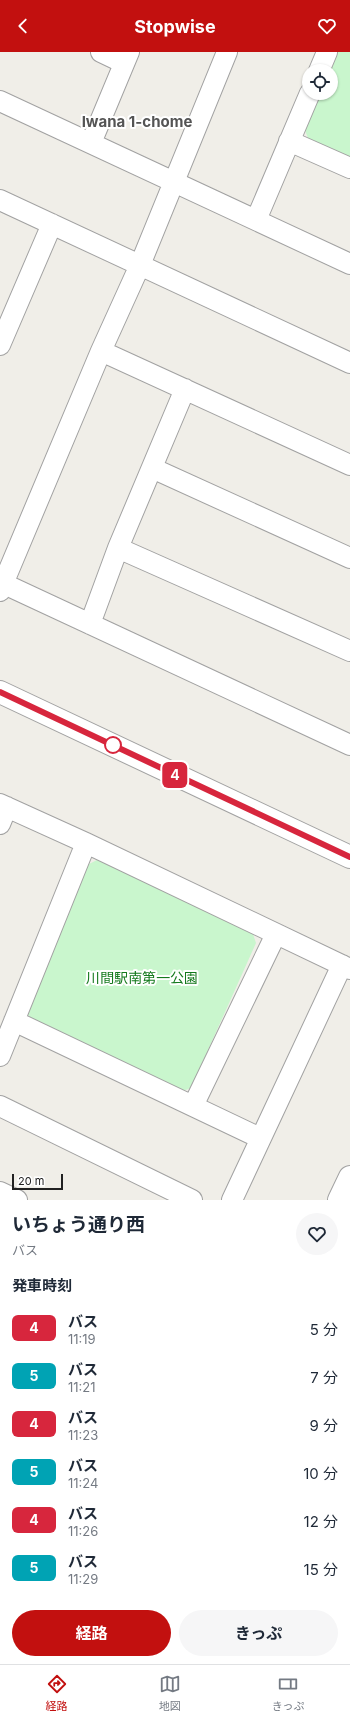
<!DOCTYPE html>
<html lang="ja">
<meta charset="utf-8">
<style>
:root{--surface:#fff;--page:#f6f6f7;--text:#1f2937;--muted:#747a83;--line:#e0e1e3;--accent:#c2100f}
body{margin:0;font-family:Inter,"Noto Sans JP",sans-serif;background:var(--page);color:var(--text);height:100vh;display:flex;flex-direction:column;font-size:15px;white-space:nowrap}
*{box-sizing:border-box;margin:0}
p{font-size:13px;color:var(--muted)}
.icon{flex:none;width:22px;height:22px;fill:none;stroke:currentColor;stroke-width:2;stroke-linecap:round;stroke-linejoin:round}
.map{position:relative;height:1148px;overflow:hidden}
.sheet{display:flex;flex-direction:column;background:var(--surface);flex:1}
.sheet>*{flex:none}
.badge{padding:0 8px;border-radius:6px;font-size:14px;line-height:26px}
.buttons{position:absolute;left:302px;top:12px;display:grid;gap:8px}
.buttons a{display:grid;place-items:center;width:36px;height:36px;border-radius:50%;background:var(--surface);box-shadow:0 1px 3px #0004;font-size:20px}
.scale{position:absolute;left:12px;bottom:10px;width:51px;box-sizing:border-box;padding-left:4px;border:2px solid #212121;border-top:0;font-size:11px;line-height:14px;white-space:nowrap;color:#212121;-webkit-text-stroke:3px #fff;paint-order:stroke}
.map>.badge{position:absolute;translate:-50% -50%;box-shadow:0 0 0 2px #fff}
h2{padding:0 12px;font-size:15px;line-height:36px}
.round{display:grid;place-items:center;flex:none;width:42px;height:42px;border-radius:21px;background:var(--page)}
.headline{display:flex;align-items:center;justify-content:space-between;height:68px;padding:0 12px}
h1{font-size:19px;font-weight:700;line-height:30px}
.button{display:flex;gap:8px;margin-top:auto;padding:8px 12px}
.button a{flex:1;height:46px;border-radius:24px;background:var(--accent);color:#fff;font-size:16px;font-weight:700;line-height:46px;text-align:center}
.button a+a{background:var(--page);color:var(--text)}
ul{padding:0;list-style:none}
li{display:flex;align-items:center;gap:12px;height:48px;padding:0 12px}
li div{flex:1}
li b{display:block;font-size:15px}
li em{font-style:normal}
li .badge{min-width:44px;font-weight:700;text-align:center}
header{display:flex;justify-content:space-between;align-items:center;height:52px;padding:0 12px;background:var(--accent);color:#fff;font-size:18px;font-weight:700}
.tab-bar{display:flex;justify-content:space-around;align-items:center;height:56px;border-top:1px solid var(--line);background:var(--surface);font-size:11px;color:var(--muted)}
.tab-bar a{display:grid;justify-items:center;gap:2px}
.tab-bar .active{color:var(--accent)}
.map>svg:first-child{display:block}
</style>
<header><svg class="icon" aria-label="back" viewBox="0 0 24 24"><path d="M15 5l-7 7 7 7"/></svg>Stopwise<svg class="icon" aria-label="heart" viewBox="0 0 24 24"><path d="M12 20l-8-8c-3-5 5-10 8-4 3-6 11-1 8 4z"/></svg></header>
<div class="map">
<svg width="350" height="1148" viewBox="0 0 350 1148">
<rect width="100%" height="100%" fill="#f0eee8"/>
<path fill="#c9f6cd" d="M337 0H350V106L308 86 304 76 319 41H331V19H329Z
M97 808 252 879 256 891 191 1036 180 1040 32 970 27 961 87 813Z"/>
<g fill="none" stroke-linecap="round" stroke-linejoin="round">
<defs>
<path id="minor" d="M101 0 124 11
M319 19 327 0
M0 49 350 212
M289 89 350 116
M91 91 129 0
M0 148 350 311
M256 168 310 41
M0 293 52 172
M101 299 350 413
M152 416 350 506
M118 496 350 599
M0 530 350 693
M0 539 101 299 140 213 227 0
M90 572 118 496 185 337
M0 752 86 791 350 917
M0 772 7 755
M14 969 260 1086
M0 1004 86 791
M0 1054 192 1148
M193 1054 276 882
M0 1140 17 1148
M232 1148 342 913"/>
<path id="tertiary" d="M0 640 350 805
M339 1148 350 1125"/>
</defs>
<use href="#minor" stroke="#a2a2a2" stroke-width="22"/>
<use href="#tertiary" stroke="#a2a2a2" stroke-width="24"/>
<use href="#minor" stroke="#fff" stroke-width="20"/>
<use href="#tertiary" stroke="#fff" stroke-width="22"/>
</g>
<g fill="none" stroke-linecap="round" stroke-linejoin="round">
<defs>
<path id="line" d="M0 640 350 805"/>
</defs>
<use href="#line" stroke="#fff" stroke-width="9"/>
<use href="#line" stroke="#d7263d" stroke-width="6"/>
</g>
<circle fill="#fff" stroke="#d7263d" stroke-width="2" cx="113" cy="693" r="8"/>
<g text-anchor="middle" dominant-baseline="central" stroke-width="4" stroke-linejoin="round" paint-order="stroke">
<g font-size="14" fill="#14791d" stroke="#fff">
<text x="142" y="925">川間駅南第一公園</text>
</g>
<g font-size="15" font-weight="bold" fill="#545454" stroke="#fff">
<text x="137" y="69">Iwana 1-chome</text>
</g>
</g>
</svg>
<div class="buttons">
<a><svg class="icon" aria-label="locate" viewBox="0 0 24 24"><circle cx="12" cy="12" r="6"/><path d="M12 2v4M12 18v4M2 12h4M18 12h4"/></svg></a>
</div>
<div class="scale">20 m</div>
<b class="badge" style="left:175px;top:723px;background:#d7263d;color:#fff">4</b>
</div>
<section class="sheet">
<div class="headline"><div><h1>いちょう通り西</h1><p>バス</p></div><a class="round"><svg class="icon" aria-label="heart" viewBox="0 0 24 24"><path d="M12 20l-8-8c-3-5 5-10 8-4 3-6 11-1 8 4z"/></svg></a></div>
<h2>発車時刻</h2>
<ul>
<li><span class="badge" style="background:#d7263d;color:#fff">4</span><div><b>バス</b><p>11:19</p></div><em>5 分</em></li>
<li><span class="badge" style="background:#00a3b4;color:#fff">5</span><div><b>バス</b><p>11:21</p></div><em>7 分</em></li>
<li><span class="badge" style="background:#d7263d;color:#fff">4</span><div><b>バス</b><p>11:23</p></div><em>9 分</em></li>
<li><span class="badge" style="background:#00a3b4;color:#fff">5</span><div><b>バス</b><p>11:24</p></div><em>10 分</em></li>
<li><span class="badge" style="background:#d7263d;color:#fff">4</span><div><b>バス</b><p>11:26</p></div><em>12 分</em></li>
<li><span class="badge" style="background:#00a3b4;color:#fff">5</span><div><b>バス</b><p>11:29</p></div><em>15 分</em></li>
</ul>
<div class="button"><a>経路</a><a>きっぷ</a></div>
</section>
<nav class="tab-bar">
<a class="active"><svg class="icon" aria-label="directions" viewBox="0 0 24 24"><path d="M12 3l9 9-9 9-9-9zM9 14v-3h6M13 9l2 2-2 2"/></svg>経路</a>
<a><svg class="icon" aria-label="map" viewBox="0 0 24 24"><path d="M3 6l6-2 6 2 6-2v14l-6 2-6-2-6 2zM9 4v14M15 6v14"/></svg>地図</a>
<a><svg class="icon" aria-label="tickets" viewBox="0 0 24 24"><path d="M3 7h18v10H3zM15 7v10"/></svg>きっぷ</a>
</nav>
